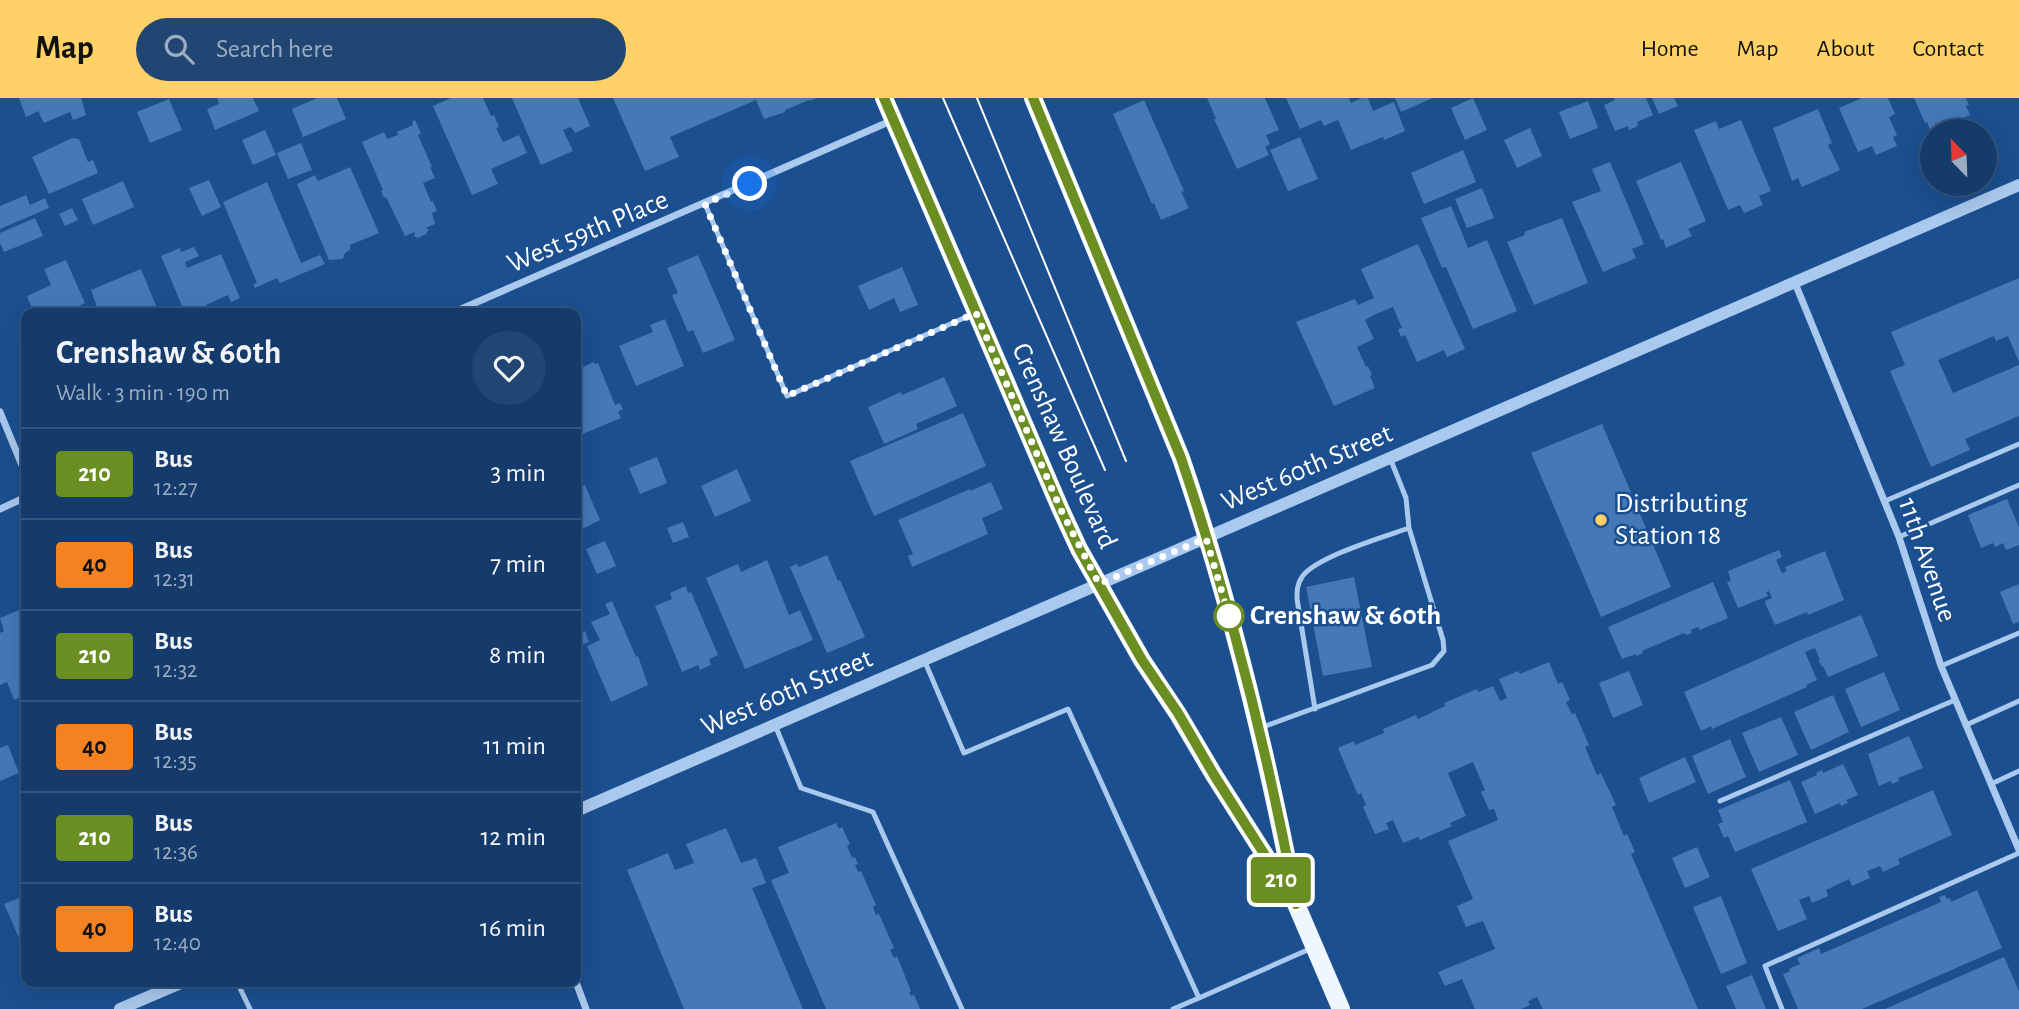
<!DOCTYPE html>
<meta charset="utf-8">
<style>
:root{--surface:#143b6b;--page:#214673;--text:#f1f3f6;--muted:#9dadc1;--line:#33557e;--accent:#ffd166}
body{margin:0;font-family:"Alegreya Sans",sans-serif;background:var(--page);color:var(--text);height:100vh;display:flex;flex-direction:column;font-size:26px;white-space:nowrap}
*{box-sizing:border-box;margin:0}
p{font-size:23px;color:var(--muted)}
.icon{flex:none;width:38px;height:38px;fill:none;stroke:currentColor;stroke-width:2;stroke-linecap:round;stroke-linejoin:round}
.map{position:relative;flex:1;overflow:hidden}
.sheet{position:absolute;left:21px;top:210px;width:560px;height:679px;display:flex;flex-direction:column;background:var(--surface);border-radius:14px;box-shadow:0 7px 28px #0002,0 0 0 2px var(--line)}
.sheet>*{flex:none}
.badge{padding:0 14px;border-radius:5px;font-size:24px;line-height:46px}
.needle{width:46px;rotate:337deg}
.fabs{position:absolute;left:1920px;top:21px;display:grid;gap:14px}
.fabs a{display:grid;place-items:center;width:77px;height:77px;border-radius:50%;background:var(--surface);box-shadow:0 7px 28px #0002,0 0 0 2px var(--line);font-size:35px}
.you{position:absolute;width:35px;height:35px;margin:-18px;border:5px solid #fff;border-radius:50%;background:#1a73e8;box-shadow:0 0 0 10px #1a73e833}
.map>.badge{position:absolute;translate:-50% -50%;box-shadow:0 0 0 4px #fff}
.round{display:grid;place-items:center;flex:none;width:74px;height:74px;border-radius:37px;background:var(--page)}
.headline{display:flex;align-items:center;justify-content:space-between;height:119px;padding:0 35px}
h1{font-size:33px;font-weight:700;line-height:52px}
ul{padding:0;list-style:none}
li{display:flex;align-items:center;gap:21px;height:91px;padding:0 35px;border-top:2px solid var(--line)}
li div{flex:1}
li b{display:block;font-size:26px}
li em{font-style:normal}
li .badge{min-width:77px;font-weight:700;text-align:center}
header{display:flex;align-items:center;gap:42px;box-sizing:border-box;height:98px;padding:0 35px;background:var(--accent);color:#111}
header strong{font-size:33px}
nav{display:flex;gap:38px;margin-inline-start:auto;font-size:24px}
.search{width:490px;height:63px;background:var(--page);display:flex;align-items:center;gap:18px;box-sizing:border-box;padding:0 24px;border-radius:38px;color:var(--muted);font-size:26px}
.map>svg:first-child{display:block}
</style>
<header>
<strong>Map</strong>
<div class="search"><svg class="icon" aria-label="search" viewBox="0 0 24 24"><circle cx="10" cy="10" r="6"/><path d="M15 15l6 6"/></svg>Search here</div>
<nav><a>Home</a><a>Map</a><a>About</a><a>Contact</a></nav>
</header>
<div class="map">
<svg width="2019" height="911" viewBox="0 0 2019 911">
<rect width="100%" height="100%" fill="#1b4f8f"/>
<path fill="#4478b7" d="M19 0H81L86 17 73 22 70 14 44 25 38 13 26 19Z
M217 0H253L259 13 215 32 207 11 219 6Z
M317 0H337L346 21 303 39 292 11Z
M451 0H483L491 18 494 17 499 29 496 30 503 44 519 37 527 55 491 71 498 86 472 97 433 8Z
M512 0H578L590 28 575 35 571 29 563 32 573 53 541 67Z
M613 0H817L809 3V2L785 12V14L764 21 756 2 670 39 679 59 645 73Z
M1207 0H1265L1279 32 1266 37 1270 46 1265 49 1269 57 1237 71 1214 21H1216Z
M1286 0H1349L1351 5 1362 0H1368L1373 13 1394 4 1405 33 1384 42 1383 39 1351 52 1338 22 1324 28 1321 22 1300 31Z
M1395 0H1433L1401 14Z
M1473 0 1487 32 1465 42 1451 10Z
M1614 0H1646L1653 17 1637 24 1638 28 1629 32 1628 28 1615 33 1604 7 1615 2Z
M1652 0H1674L1678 8 1659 16Z
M1862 0H1888L1895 16 1889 19 1897 37 1893 39 1897 48 1876 57 1872 48 1858 54 1839 10Z
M1914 0H1966L1969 7 1966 8 1970 17 1931 34 1927 24 1925 25Z
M169 1 182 32 150 45 137 14Z
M1144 2 1184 93 1181 94 1189 110 1161 122 1154 105 1152 106 1113 16Z
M1588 3 1598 30 1570 41 1559 14Z
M1818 11 1832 45 1828 47 1840 72 1802 89 1798 80 1792 83 1773 30Z
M415 22 421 35 418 37 432 69H430L435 80 423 85 431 104 433 103 437 113 432 115 435 126 425 130 429 131 426 136 418 140 414 138 415 134 405 138 386 99 384 100 381 93 383 92 362 44 384 34 387 41 398 37 397 34 413 27 412 24Z
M1741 22 1771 93 1759 98 1763 107 1744 115 1740 107 1728 112 1694 32 1716 23 1719 31Z
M1530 30 1542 58 1517 70 1504 42Z
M265 32 276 57 253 67 242 42Z
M1300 39 1318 81 1288 93 1270 52Z
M72 40 79 41 88 64 93 62 98 75 49 96 32 59Z
M301 45 312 72 288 81 277 55Z
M1463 52 1476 84 1424 106 1411 75Z
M1610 64 1644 146 1632 151 1636 160 1603 174 1572 104 1601 93 1592 71Z
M1681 64 1706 123 1688 131 1692 138 1666 150 1663 141 1661 142 1636 83Z
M350 69 379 135 350 147V152L345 155 343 161 329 162 297 86 315 77 318 83Z
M209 82 221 109 202 118 189 90Z
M123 83 134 109 93 127 82 101Z
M267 84 301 165 320 157 325 166 280 185 277 180 255 190 253 186 257 185 223 104Z
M1482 90 1494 120 1467 130 1455 101Z
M26 97 30 107 45 100 49 110 0 131V108Z
M1451 108 1468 150 1487 142 1517 213 1473 231 1446 169 1442 170 1421 120Z
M72 110 78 122 65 128 59 116Z
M35 120 43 138 4 154 0 145V135Z
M1562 120 1588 185 1534 207 1507 144 1525 137 1524 134Z
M1418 146 1465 251 1447 259 1444 252 1417 264 1405 237 1401 239 1398 231 1402 230 1393 209 1376 216 1365 222 1374 241 1357 249 1366 269 1368 268 1372 277 1370 278 1375 290 1334 308 1296 224 1355 201 1358 207 1374 200 1361 171Z
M194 149 199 158 185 164 187 170 221 156 240 200 231 204 228 197 206 207 210 215H185L161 158 180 150 181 154Z
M698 157 735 242 703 255 693 232 688 234 672 197 678 195 667 170Z
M66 162 85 205 75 210 78 215H34L27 198 51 187 44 171Z
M902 169 918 207 900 214 894 200 869 212 858 188Z
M141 171 159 215H99L91 192Z
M2019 180V264L2008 238 1996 243 1994 238 1938 262 1953 295 2019 267V318L1965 341 1970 352 1931 369 1890 273 1905 267 1891 234Z
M665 221 684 268 636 288 619 248 653 234 650 227Z
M579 259 583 269 594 264 595 266 598 265 615 307 620 305 623 311 618 314 621 320 578 338 576 332V261Z
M944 279 957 308 916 326 918 331 884 346 868 309 901 294 902 297Z
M963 315 986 368 874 418 850 363Z
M1602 326 1671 489 1601 519 1531 355Z
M657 359 667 385 640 396 629 370Z
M737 371 751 403 715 419 701 388Z
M991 384 1003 411 982 420 988 436 912 469 908 458 913 456 898 422 970 391V393Z
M585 387 600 422 576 434V392Z
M2007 401 2019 429V447L2006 452 2003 445 1995 449 1993 445 1981 450 1968 417Z
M683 424 689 439 673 445 667 430Z
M605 443 616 468 597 476 586 451Z
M1779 452 1782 459 1776 462 1782 475 1787 473 1785 469 1825 453 1844 502 1808 517 1807 514 1775 527 1766 507 1765 503 1772 500 1769 493 1766 494 1768 498 1738 510 1727 484 1731 483 1728 473Z
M827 457 838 483 840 482 865 539 827 555 790 469 797 466 799 469Z
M767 462 789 517 800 512 813 542 745 571 706 480 738 466 741 474Z
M1354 479 1372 569 1323 578 1306 489Z
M1713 484 1728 520 1700 532 1698 529 1691 532 1692 535 1686 537 1684 535 1642 553 1643 555 1637 558 1636 556 1622 561 1608 529Z
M2019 486V524L2013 526 2000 494Z
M686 488 688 495 691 494 718 557 709 561 711 567 700 572 698 567 682 574 655 508 672 501 670 495Z
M612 503 636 559 638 558 648 587 611 604 587 548 600 542 591 524 610 516 605 506Z
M26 509V597L14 602 7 584 0 587V535L4 533 0 520Z
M1861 517 1878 558 1828 579 1823 568 1822 569 1818 562H1820L1815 550 1805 554 1817 582 1806 587 1807 589 1712 631 1711 628 1701 633 1684 594 1796 544Z
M585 533 589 544 576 549V537Z
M1549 564 1558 586 1562 584 1570 602 1566 604 1572 616 1575 615 1589 647 1585 649 1597 677 1601 675 1616 707 1612 709 1624 738 1627 736 1635 754 1631 756 1698 911H1543L1537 899 1528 903 1530 907 1521 911H1475L1462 881 1445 888 1438 874 1495 851 1483 823 1466 829 1457 808 1473 801 1448 743 1498 722 1494 711 1489 712 1481 694 1485 692 1473 664 1448 675 1466 718 1450 725 1452 728 1420 742 1418 739 1403 745 1393 722 1386 725 1389 731 1375 736 1363 709 1366 707 1361 695 1358 697 1338 650 1354 643 1355 647 1384 635 1383 631 1416 617 1418 621 1445 608 1444 605 1477 591 1478 594 1493 588 1500 603 1507 600 1499 581 1518 573 1520 576Z
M1629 573 1643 607 1613 620 1599 585Z
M1884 574 1900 612 1861 629 1845 591Z
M1833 597 1849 634 1811 652 1794 614Z
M1781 619 1798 657 1759 674 1742 635Z
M1909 638 1923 670 1898 680 1899 683 1892 686 1891 683 1879 688 1868 656Z
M1730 641 1746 679 1708 696 1692 658Z
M8 647 19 675 0 683V650Z
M1685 659 1696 684 1649 705 1639 680Z
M1843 666 1858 697 1846 702 1848 705 1841 708 1840 705 1815 716 1801 684 1817 677 1816 675 1822 672 1823 675Z
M1790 682 1807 724 1735 754 1728 738 1724 740 1718 726 1723 724 1718 712Z
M1933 692 1952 737 1898 761 1900 766 1883 774 1880 768 1867 773 1870 780 1852 788 1849 781 1826 792 1828 798 1812 805 1809 798 1799 802 1807 821 1778 833 1751 771Z
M836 725 839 731 842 729 850 746 847 748 852 760 855 759 858 766 855 767 858 774 861 773 876 807 873 809 876 817 879 816 894 850 890 852 894 860 897 858 911 893 909 894 911 898 914 897 920 911H826L771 782 789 775 778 749Z
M726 730 741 765 756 760 766 785 752 790 803 911H684L627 772 668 755 675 772 694 765 686 746Z
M1697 749 1710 779 1685 790 1672 760Z
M1977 792 2002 850 1862 911H1798L1783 876 1790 873 1789 871 1800 866 1797 860 1819 850 1821 856 1941 804 1939 799 1945 797 1947 801 1950 800 1951 804Z
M26 797V848L23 849 4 806Z
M1721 798 1747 865 1721 876 1693 809Z
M2004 859 2019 893V911H1885Z
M1752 877 1766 911H1736L1726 888Z"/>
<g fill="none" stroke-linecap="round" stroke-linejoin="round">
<path stroke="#a9c9ee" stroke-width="5" d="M705 106 787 298 973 216
M1885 403 2019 346
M1899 439 2019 387
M925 564 964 655 1068 611 1199 900 1173 911
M1941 568 2019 535
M1315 611 1297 501C1297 493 1297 486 1302 479 1315 459 1384 439 1409 430
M775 627 801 690 873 714 962 911
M1966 627 2019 603
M1260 630 1432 567 1444 553 1443 542 1409 430 1406 400 1390 360
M1991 686 2019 673
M1720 703 1955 602
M237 884 250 911
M1199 900 1312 850
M1782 911 1765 868 2019 755"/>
<path stroke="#a9c9ee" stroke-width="7" d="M1795 185 1899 439 1941 568 2019 752
M452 215 893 22
M0 314 26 377
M0 411 26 399
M576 884 586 911"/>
<path stroke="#a9c9ee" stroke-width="12" d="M576 713 2019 87
M120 911 183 884"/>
<path stroke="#f0f6ff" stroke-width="18" d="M884 0 1061 412 1079 451 1142 562 1178 616 1214 677 1296 806 1341 911
M1033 0 1181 360C1230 502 1265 648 1294 796"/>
<path stroke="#fff" stroke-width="2" d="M943 0 1105 372
M977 0 1126 363"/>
</g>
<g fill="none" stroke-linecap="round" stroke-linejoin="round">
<defs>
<path id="line" d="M884 0 1061 412 1079 451 1142 562 1178 615 1214 677 1296 806C1268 655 1230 505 1181 360L1033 0"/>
</defs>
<use href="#line" stroke="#fff" stroke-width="16"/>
<use href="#line" stroke="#6b8e23" stroke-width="10"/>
<path stroke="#fff" stroke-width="7" stroke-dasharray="0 12.6" d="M750 86 705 106 787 298 976 215 1061 412 1099 486 1206 440 1229 518"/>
</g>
<circle fill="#ffd166" stroke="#1b4f8f" stroke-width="2.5" cx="1601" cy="422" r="7"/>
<circle fill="#fff" stroke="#6b8e23" stroke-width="3.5" cx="1229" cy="518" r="14"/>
<g text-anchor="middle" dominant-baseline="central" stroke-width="5" stroke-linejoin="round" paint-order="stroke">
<g font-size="28" fill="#fff" stroke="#1b4f8f">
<text transform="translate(588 134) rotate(-23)">West 59th Place</text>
<text transform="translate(1064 348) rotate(66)">Crenshaw Boulevard</text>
<text transform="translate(1307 370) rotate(-23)">West 60th Street</text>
<text transform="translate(1927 462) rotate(71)">11th Avenue</text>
<text transform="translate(787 595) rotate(-23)">West 60th Street</text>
</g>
<g font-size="28" fill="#fff" stroke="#1b4f8f" text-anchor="start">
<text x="1615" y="406">Distributing<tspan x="1615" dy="32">Station 18</tspan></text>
</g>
<g font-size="28" font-weight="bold" fill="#fff" stroke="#1b4f8f" text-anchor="start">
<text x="1250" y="518">Crenshaw &amp; 60th</text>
</g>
</g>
</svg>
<div class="fabs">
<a><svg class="needle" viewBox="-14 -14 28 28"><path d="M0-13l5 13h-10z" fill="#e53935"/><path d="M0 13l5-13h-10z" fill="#9dadc1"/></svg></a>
</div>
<div class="you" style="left:750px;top:86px"></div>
<b class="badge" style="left:1281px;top:782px;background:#6b8e23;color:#fff">210</b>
<section class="sheet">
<div class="headline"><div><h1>Crenshaw &amp; 60th</h1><p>Walk · 3 min · 190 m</p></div><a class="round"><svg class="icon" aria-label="heart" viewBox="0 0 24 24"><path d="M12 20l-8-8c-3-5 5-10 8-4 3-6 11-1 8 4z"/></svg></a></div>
<ul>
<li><span class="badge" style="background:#6b8e23;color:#fff">210</span><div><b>Bus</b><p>12:27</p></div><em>3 min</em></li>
<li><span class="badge" style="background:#f58220;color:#111">40</span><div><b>Bus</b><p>12:31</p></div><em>7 min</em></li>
<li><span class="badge" style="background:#6b8e23;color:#fff">210</span><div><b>Bus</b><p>12:32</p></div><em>8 min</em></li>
<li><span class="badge" style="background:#f58220;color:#111">40</span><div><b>Bus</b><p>12:35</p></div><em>11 min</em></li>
<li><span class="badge" style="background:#6b8e23;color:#fff">210</span><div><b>Bus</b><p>12:36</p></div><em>12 min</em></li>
<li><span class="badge" style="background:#f58220;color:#111">40</span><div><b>Bus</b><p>12:40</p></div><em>16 min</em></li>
</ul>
</section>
</div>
